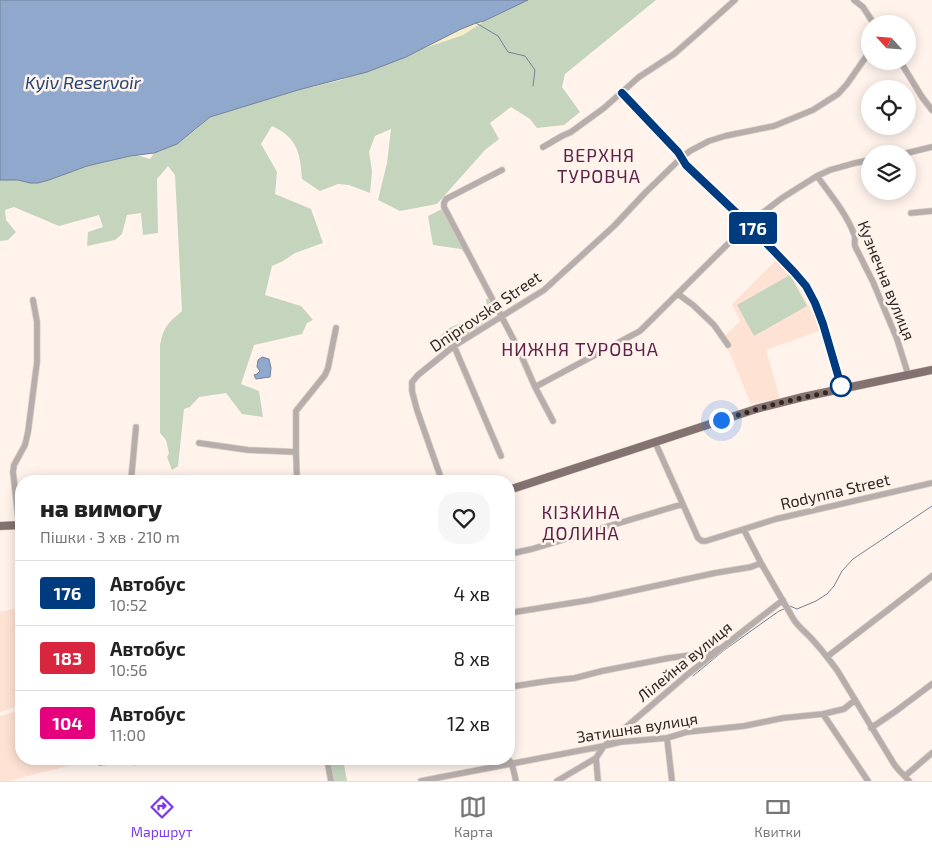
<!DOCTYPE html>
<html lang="uk">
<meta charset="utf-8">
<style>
:root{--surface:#fff;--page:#f6f6f6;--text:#222;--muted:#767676;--line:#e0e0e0;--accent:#7c3aed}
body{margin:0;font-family:"Exo 2",sans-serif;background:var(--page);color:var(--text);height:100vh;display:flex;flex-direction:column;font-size:19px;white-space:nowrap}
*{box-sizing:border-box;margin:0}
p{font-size:16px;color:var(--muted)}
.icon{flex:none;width:28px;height:28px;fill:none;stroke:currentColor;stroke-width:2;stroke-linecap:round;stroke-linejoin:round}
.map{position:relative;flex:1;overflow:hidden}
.side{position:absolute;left:15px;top:475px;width:500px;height:290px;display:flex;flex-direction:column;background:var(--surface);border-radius:20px;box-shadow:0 2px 12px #0003}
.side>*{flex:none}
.badge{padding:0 10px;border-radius:4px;font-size:18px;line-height:32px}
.needle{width:32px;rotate:296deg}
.tools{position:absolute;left:861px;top:15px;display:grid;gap:10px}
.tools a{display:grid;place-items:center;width:55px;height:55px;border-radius:50%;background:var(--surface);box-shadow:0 2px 12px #0003;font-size:25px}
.you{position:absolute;width:25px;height:25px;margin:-12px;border:4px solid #fff;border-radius:50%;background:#1a73e8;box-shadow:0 0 0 8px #1a73e833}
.map>.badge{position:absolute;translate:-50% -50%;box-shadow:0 0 0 2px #fff}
.round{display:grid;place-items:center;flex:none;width:52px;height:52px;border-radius:20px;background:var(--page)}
.overview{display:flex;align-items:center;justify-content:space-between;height:85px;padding:0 25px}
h1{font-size:24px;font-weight:800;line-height:38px}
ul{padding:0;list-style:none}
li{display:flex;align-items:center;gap:15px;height:65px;padding:0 25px;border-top:1px solid var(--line)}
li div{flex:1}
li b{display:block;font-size:19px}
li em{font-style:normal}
li .badge{min-width:55px;font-weight:700;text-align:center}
.tabs{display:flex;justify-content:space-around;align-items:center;height:70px;border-top:1px solid var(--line);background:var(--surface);font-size:14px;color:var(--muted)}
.tabs a{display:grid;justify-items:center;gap:2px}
.tabs .selected{color:var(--accent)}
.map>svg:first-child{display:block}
</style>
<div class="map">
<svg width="932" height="781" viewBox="0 0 932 781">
<rect width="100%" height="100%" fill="#fff3ec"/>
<path fill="#fee2d4" d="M778 258 790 272 822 330 766 350 780 398 751 404 728 349 721 340 740 321 732 304Z
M21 607V705L0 712V612Z
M21 710V759H69L71 765 9 781H0V716Z"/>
<path fill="#c5d4bd" d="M528 0H656L565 74 562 87 580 112 564 125 537 128 530 119 511 107 490 123 499 139 485 150 437 204 400 211 378 200 387 163 391 129 375 136 369 152 372 171 370 193 349 185 338 184 320 191 302 179C300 153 298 138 272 126L261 144 277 172 275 194 311 209 323 243 295 253 283 261 272 266 265 295 301 306 313 320 307 323 302 334 254 345 241 384 259 391 263 417 242 414 226 393 199 397 190 407 184 409 178 466 172 470 167 457 169 453 166 440 160 433V345C164 326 168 323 182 311L175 175 168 166 157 179 158 233 143 235 141 213 127 215 122 234 115 240 87 246 88 232 103 227 99 215 59 226 14 207 5 210 6 220 16 232 8 240 0 241V180H18L30 183H38L49 180 87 166 130 156 137 155 150 159 154 153 177 144 194 131 210 117 298 90 341 80 405 57 427 47 463 35 484 21Z
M442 209 467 254H465L461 249 433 245 428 216Z
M790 275 807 306 754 336 737 305Z
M490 298 496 309 491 312 493 317 444 349 432 345 447 329 487 311 486 299Z
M330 759H343L347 781H333Z"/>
<path fill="#f6ecc6" d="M484 21 463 35 427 47C445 37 464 26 484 21Z"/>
<path fill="#8fa8cc" stroke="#72829a" d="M0 0H528L484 21 476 23 459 30 406 57 367 72 298 90 210 117 177 144 154 153 130 156 87 166 49 180 38 183H30L18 180H0Z
M262 357 269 359 271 368 270 377 256 379 254 375 257 374 260 371 257 367 258 360Z
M81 759H119L115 764 99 765Z"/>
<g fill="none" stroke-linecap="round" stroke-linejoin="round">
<path stroke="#72829a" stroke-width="1" d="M476 23 498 36 508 52 525 56 535 70 533 86
M790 606 797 609 816 601 827 594 834 586 842 571 853 559 932 506
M693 676 723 651 779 611 784 609"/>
<defs>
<path id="minor" d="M854 0 863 7 874 24
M900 61 922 97 932 110
M622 93 678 152 687 165 748 224 794 272 806 286 815 303 823 324 842 389
M543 147 562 136 571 132 604 108 639 77 674 54 698 33 735 0
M903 154 932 147
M502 170 446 199 444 203V207L518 348 535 387 553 421
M817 176C830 194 846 213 854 234 856 238 854 241 855 246L873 282 897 339 908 374
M911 213 932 211
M678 294 693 305 714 325 728 345
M454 346 501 456
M535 387 640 331 748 224 782 198 817 176 830 170 855 163 870 160
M655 442 698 538 702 541H706L776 519 932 483
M199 443 248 450 296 452
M131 481 136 427
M297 481 296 452V411L325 375 328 368 336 328
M442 481 417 410 412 391V382L418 375 454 346 544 290 614 226 645 193 681 158 690 151 709 141 725 136 774 126 813 110 838 94 847 84 870 51
M19 525 13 472 14 465 25 445 28 432 37 362V322L33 300
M744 530 761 563 794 620C798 626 803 630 808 635 819 646 828 658 837 670L894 764C898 770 904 775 909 781
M509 554 532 549 683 504
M509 613 590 600 715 573 751 567 761 563
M828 656 932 576
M509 687 548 681 575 678 602 671 669 658 700 654 718 649
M823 714 868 781
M871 728 896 711 932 684
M667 738 672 781
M596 758 598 781
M327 759 331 781
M508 759 512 764 516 781
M134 762 145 759
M905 776 932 753
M421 781 604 746 620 742 667 738 687 732 744 726 783 718 823 714 844 709 855 700
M557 781 596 758 604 746 688 674 783 600"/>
<path id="major" d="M509 490 756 409 803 397 932 370
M0 526 21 525"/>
</defs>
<use href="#minor" stroke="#dacec8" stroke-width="7"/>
<use href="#major" stroke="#dacec8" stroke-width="9"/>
<use href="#minor" stroke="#b7aeac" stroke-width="5.5"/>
<use href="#major" stroke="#83726f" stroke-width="8"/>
</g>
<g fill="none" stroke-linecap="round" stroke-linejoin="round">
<defs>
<path id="line" d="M622 93 678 152 686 165 748 224 794 272 806 286 815 303 823 324 842 389"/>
</defs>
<use href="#line" stroke="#fff" stroke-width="11"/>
<use href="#line" stroke="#003b80" stroke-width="8"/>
<path stroke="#302824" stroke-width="5" stroke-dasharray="0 9" d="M721 420 779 403 842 389 841 386"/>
</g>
<circle fill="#fff" stroke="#003b80" stroke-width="2.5" cx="841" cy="386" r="10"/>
<g text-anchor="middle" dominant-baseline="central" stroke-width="5" stroke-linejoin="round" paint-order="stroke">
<g font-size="16" fill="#302824" stroke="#fff3ec">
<text transform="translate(887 280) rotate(68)">Кузнечна вулиця</text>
<text transform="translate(485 311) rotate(-34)">Dniprovska Street</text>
<text transform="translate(835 491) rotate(-13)">Rodynna Street</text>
<text transform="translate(684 661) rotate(-39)">Лілейна вулиця</text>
<text transform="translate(637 727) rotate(-9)">Затишна вулиця</text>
</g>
<g font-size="18" font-style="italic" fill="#254574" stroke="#fff3ec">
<text x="83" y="82">Kyiv Reservoir</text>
</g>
<g font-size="18" letter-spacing="1" fill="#5d2147" stroke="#fff3ec">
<text x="599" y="155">ВЕРХНЯ<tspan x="599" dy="21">ТУРОВЧА</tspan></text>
<text x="580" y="349">НИЖНЯ ТУРОВЧА</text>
<text x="581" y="512">КІЗКИНА<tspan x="581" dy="21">ДОЛИНА</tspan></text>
</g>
</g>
</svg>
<div class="tools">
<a><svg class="needle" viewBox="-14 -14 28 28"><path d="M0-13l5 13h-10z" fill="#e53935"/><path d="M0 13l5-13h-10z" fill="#767676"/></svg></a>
<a><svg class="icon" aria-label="locate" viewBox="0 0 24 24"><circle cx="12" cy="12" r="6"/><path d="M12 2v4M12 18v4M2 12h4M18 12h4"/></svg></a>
<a><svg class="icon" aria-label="layers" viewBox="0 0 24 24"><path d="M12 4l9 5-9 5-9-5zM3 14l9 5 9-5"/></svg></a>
</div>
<div class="you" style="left:721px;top:420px"></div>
<b class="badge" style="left:753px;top:228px;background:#003b80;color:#fff">176</b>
<section class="side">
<div class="overview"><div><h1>на вимогу</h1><p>Пішки · 3 хв · 210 m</p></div><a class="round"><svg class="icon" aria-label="heart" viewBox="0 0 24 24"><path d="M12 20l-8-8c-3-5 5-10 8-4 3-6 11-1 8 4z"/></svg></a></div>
<ul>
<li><span class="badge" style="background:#003b80;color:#fff">176</span><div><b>Автобус</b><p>10:52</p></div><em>4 хв</em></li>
<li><span class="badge" style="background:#d7263d;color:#fff">183</span><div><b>Автобус</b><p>10:56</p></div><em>8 хв</em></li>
<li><span class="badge" style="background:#e6007e;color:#fff">104</span><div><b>Автобус</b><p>11:00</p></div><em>12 хв</em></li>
</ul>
</section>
</div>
<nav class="tabs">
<a class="selected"><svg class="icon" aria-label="directions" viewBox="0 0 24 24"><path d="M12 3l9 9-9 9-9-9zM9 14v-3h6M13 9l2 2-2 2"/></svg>Маршрут</a>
<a><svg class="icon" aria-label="map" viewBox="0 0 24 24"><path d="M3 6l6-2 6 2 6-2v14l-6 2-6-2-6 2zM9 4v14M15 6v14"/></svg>Карта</a>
<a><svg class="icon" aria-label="tickets" viewBox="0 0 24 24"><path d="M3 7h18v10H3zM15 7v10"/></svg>Квитки</a>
</nav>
